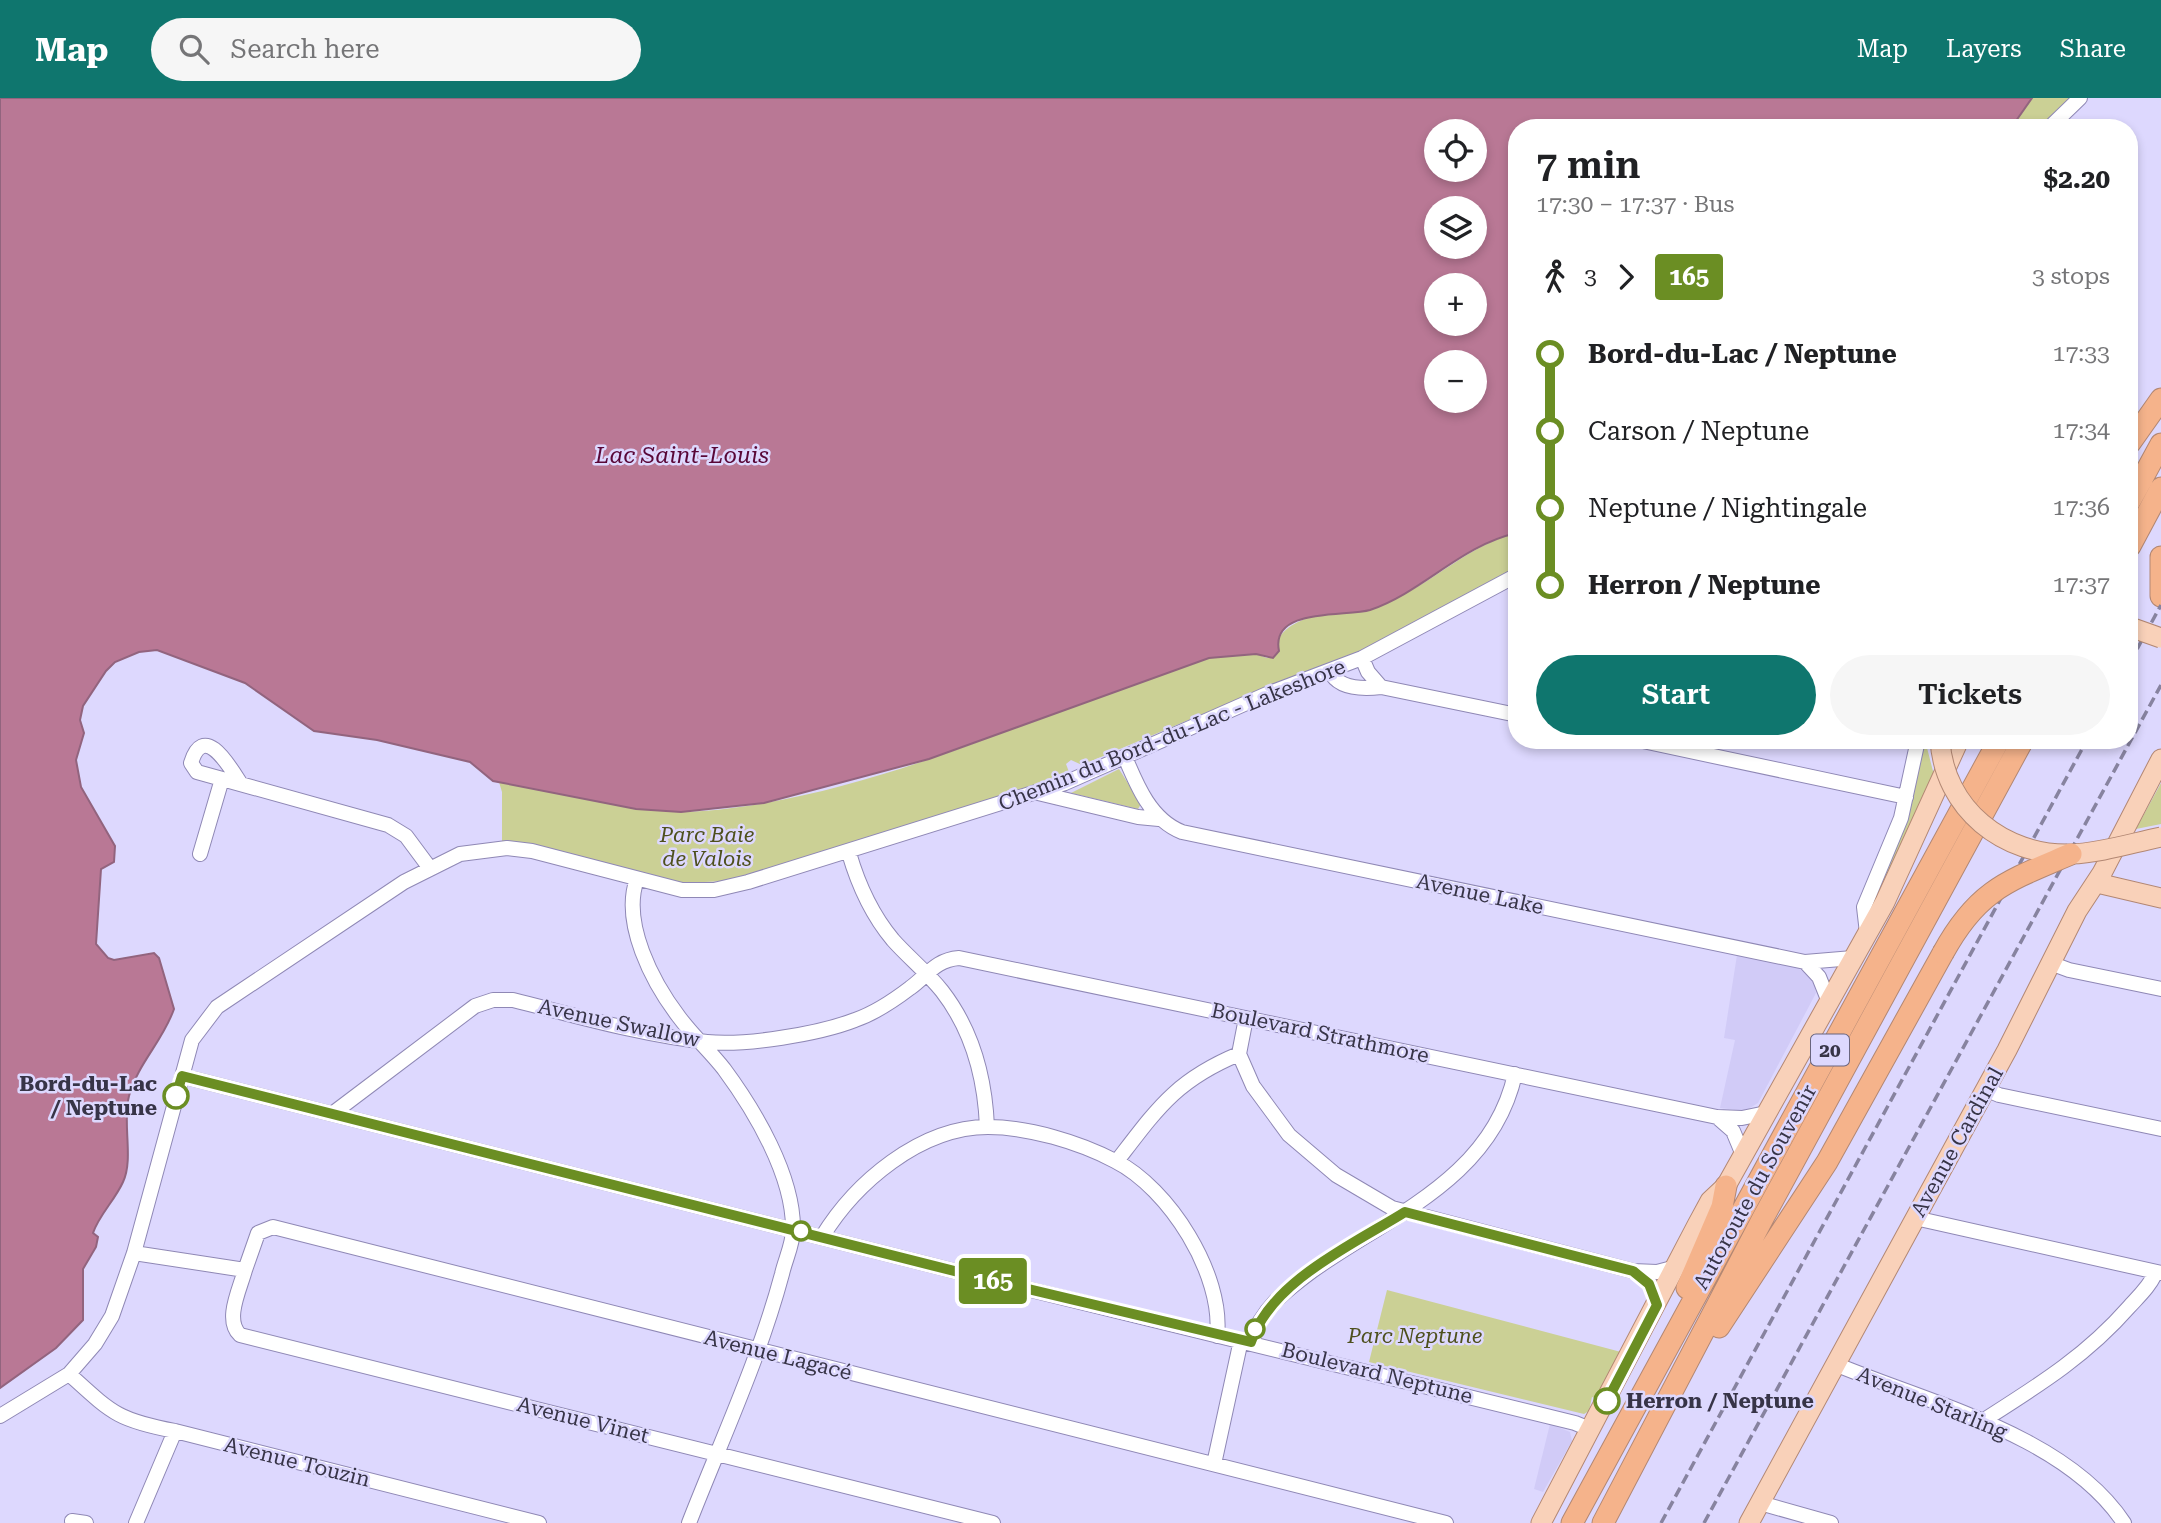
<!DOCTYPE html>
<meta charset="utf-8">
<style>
:root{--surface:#fff;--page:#f6f6f6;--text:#202124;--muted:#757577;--accent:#0f766e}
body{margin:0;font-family:"Roboto Serif",serif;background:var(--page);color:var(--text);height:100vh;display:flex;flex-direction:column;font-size:26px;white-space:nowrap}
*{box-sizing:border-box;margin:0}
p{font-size:23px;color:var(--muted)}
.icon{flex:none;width:38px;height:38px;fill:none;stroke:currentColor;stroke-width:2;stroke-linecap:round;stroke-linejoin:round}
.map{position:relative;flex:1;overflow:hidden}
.drawer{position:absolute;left:1508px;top:21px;width:630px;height:630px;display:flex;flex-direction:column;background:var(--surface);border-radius:28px;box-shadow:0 4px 10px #0003}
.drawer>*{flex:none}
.badge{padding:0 14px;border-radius:5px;font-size:24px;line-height:46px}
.tools{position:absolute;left:1424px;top:21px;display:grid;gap:14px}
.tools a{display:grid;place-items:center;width:63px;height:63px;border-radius:50%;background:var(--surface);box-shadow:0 4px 10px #0003;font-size:35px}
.map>.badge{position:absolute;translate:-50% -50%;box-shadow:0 0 0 4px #fff}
.legs{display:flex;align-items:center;gap:10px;height:77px;padding:0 28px;font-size:23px}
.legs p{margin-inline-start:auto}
.head{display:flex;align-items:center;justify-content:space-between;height:119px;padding:0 28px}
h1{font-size:38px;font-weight:600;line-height:52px}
.primary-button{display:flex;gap:14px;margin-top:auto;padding:14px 28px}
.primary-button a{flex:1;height:80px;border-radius:42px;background:var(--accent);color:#fff;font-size:28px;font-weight:600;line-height:80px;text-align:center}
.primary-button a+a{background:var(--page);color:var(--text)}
ul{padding:0 28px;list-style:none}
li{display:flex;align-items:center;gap:24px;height:77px;font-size:26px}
li i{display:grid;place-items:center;width:10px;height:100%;margin:0 9px;background:currentColor}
li i::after{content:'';width:18px;height:18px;margin:-9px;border:5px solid;border-radius:50%;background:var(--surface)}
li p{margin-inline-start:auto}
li:first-child i{background:linear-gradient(#0000 50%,currentColor 0)}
li:last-child i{background:linear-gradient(currentColor 50%,#0000 0)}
header{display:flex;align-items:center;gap:42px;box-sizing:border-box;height:98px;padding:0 35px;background:var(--accent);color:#fff}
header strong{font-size:33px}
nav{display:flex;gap:38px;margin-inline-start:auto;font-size:24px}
.search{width:490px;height:63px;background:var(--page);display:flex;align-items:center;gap:18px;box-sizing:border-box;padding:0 24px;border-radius:38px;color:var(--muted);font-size:26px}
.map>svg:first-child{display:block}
</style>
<header>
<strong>Map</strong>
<div class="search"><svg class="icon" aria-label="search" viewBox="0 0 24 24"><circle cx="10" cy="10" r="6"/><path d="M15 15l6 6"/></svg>Search here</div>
<nav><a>Map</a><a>Layers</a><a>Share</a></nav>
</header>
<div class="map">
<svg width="2161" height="1425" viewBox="0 0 2161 1425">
<rect width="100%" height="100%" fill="#ddd8fe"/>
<path fill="#d1cbf7" d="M1737 857 1798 870 1813 881 1816 895 1758 1005 1745 1013 1720 1010 1735 942 1724 940Z
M1550 1326 1570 1334 1572 1343 1543 1394 1534 1391Z"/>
<path fill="#cbd095" d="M2032 0H2070L2039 30H2011Z
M1517 435V470L1352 558 1274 586 1082 667 1071 662 1066 666 1069 674 1060 680 728 783 681 785 534 746 502 743V694L499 684C517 683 539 691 556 695 605 704 654 717 703 713 881 698 1042 612 1209 560L1256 556 1267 560 1279 553 1277 543C1297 508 1355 517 1390 503 1435 484 1468 447 1517 435Z
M1925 642 1934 677 1880 796 1870 807 1907 721Z
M1119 671 1141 706 1138 711 1071 695Z
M2161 685V726L2136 731Z
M1387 1192 1621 1254 1595 1300 1592 1299 1589 1313 1584 1316 1369 1264Z"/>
<path fill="#b97895" stroke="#92647e" stroke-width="2" fill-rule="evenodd" d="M0 0H2032L2011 30H1517V435C1461 447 1423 494 1370 512 1346 519 1270 509 1279 553L1273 560 1256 556 1209 560 929 661 764 705 681 714 636 711 493 683 470 664 377 642 314 633 245 585 157 552 139 554 115 564 106 573 83 608 80 622 84 635 76 662 81 689 115 748 114 764 101 771 96 846 108 860 114 862 154 855 159 860 174 911C163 943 138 965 129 998 122 1024 134 1061 123 1084 115 1102 99 1117 93 1135L98 1139 96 1149 83 1171V1222L56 1250 0 1290ZM1437 33H1475V72H1437ZM1437 110H1475V149H1437ZM1437 187H1475V226H1437ZM1437 264H1475V303H1437Z"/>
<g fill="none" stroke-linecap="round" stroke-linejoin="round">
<defs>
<path id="minor" d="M2049 30 2080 0
M1362 560 1368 574 1381 589
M1330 573C1338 591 1364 591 1381 589L1517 617
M1638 642 1906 699
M1125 659C1137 688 1151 722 1182 734L1805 864 1853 860
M241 686C231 671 204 622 191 665L197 674 388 727 406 738 429 769
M1038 695 1138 719 1159 721
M849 755C858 786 872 817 893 842 908 859 927 874 942 893 973 933 985 979 987 1029
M200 756 222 681
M637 781C621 825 653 885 679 919 693 938 710 953 724 971 755 1013 793 1077 793 1130 794 1144 785 1162 782 1176 759 1262 721 1343 689 1425
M1867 835 1864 809 1901 720 1918 642
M1805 864 1819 879 1829 904
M2050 865 2069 872 2161 891
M1246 920 1239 956 1253 988 1289 1037 1336 1077 1392 1110 1633 1173 1657 1174 1676 1169
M182 978 986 1181 1575 1325 1592 1332
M1985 991 1999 997 2161 1031
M332 1016 475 908 493 902H513C577 918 642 937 707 944 745 948 819 936 855 922 875 915 893 903 910 890 928 877 935 862 959 860L1717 1019 1742 1020 1766 1015
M1717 1019 1733 1033 1743 1057
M1117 1063C1157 1011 1176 982 1239 956
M1915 1120 2161 1175
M822 1139C855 1085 920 1029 988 1029 1028 1029 1079 1044 1115 1063 1169 1090 1224 1177 1217 1238
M134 1155 245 1172 258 1135 273 1129 1446 1425
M245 1172C240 1191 224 1222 240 1237L993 1425
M1251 1244C1261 1211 1285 1193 1312 1173 1391 1117 1492 1080 1515 976
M1835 1266C1928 1305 2066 1337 2124 1425
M69 1276C112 1315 117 1322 175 1333L539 1425
M0 1318 69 1276 95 1246 112 1218 134 1155 192 942 217 909 404 784 460 756 507 750 532 753 682 792H714L748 784 1065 685 1267 596 1362 560 1517 477
M1984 1322C2039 1287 2086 1258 2129 1209 2139 1198 2150 1188 2156 1174
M1214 1366 1241 1242
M1760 1405 1831 1425
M72 1423 86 1425
M136 1425 175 1333"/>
<path id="major" d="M2097 785 2161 800
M1541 1425 1697 1127 1710 1103 1726 1088 1885 804 1959 642
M1749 1425 2007 952 2077 813 2102 775 2161 661"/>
<path id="highway" d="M2130 345 2161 301
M2130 403 2161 346
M2130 448 2161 390
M2161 459V498
M1687 1190 1722 1109 1726 1088
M1719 1229 1827 1064 1943 855
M1572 1425 1999 642
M1603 1425 1763 1120 2023 642"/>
</defs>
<use href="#minor" stroke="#8f88b5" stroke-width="16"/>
<use href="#major" stroke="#b28773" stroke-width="21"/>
<use href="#highway" stroke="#b28773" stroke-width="23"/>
<use href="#minor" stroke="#fff" stroke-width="14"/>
<use href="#major" stroke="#f9d1b9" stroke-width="19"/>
<use href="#highway" stroke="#f5b38b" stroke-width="21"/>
<path stroke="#87839f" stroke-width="3.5" stroke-dasharray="10 5" stroke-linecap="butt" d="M2130 564 2161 507
M1661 1425 2087 642
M1704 1425 2161 587"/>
<defs>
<path id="major-bridge" d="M2130 529 2161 540
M1940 642C1944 711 2004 758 2071 756 2101 755 2132 745 2161 739"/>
<path id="highway-bridge" d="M1943 855C1978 791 2008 783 2071 756"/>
</defs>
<use href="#major-bridge" stroke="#b28773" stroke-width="21" stroke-linecap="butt"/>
<use href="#highway-bridge" stroke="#b28773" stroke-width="23" stroke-linecap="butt"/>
<use href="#major-bridge" stroke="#f9d1b9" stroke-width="19"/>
<use href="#highway-bridge" stroke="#f5b38b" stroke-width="21"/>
</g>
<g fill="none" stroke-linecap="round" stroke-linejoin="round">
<defs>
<path id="line-1" d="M176 998 182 978 986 1181 1251 1244C1271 1183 1354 1146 1405 1114L1633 1173 1649 1186 1657 1207 1607 1303"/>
</defs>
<use href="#line-1" stroke="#fff" stroke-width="16"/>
<use href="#line-1" stroke="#6b8e23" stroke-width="10"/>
</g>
<g fill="#fff" stroke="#6b8e23" stroke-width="3.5">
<circle cx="176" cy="998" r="12"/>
<circle cx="801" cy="1133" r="9"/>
<circle cx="1255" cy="1231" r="9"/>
<circle cx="1607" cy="1303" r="12"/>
</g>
<g text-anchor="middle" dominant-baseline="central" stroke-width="5" stroke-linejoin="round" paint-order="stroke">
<rect fill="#ddd8fe" stroke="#69657e" stroke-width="2" x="1811" y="936.5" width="38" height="31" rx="5"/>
<g font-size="19" font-weight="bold" fill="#373447">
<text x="1830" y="952">20</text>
</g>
<g font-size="21" fill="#373447" stroke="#ddd8fe">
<text transform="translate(1172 637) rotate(-22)">Chemin du Bord-du-Lac - Lakeshore</text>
<text transform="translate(1480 796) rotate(12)">Avenue Lake</text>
<text transform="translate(619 925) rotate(12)">Avenue Swallow</text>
<text transform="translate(1320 935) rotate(12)">Boulevard Strathmore</text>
<text transform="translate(1957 1044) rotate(-61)">Avenue Cardinal</text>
<text transform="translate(1755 1089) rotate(-61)">Autoroute du Souvenir</text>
<text transform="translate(778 1257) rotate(14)">Avenue Lagacé</text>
<text transform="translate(1377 1275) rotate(14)">Boulevard Neptune</text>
<text transform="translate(1932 1305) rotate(22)">Avenue Starling</text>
<text transform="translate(583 1322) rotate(14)">Avenue Vinet</text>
<text transform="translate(297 1364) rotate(14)">Avenue Touzin</text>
</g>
<g font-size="21" font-style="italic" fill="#4e501d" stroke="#ddd8fe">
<text x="707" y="737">Parc Baie<tspan x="707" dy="24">de Valois</tspan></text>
<text x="1415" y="1238">Parc Neptune</text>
</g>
<g font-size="21" font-weight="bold" fill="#373447" stroke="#ddd8fe" text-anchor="end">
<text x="157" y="986">Bord-du-Lac<tspan x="157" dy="24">/ Neptune</tspan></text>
<text x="1626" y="1303" text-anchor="start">Herron / Neptune</text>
</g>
<g font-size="23" font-style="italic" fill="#590737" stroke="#ddd8fe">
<text x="682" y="357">Lac Saint-Louis</text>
</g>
</g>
</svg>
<div class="tools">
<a><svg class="icon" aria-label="locate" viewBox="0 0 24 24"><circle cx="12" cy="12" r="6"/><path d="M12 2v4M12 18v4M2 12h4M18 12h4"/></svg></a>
<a><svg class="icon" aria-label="layers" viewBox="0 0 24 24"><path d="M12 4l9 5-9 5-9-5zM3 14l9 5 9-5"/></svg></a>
<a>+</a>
<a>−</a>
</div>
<b class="badge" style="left:993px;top:1183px;background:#6b8e23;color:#fff">165</b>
<section class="drawer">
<div class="head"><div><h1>7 min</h1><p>17:30 – 17:37 · Bus</p></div><b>$2.20</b></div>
<div class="legs"><svg class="icon" aria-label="walk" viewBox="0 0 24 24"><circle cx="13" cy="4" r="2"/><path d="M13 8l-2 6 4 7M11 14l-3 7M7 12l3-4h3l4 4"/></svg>3<svg class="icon" aria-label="forward" viewBox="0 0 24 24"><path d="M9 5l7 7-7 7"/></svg><b class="badge" style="background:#6b8e23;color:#fff">165</b><p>3 stops</p></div>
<ul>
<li><i style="color:#6b8e23"></i><b>Bord-du-Lac / Neptune</b><p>17:33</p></li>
<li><i style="color:#6b8e23"></i><span>Carson / Neptune</span><p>17:34</p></li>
<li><i style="color:#6b8e23"></i><span>Neptune / Nightingale</span><p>17:36</p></li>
<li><i style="color:#6b8e23"></i><b>Herron / Neptune</b><p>17:37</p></li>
</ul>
<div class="primary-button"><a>Start</a><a>Tickets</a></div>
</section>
</div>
